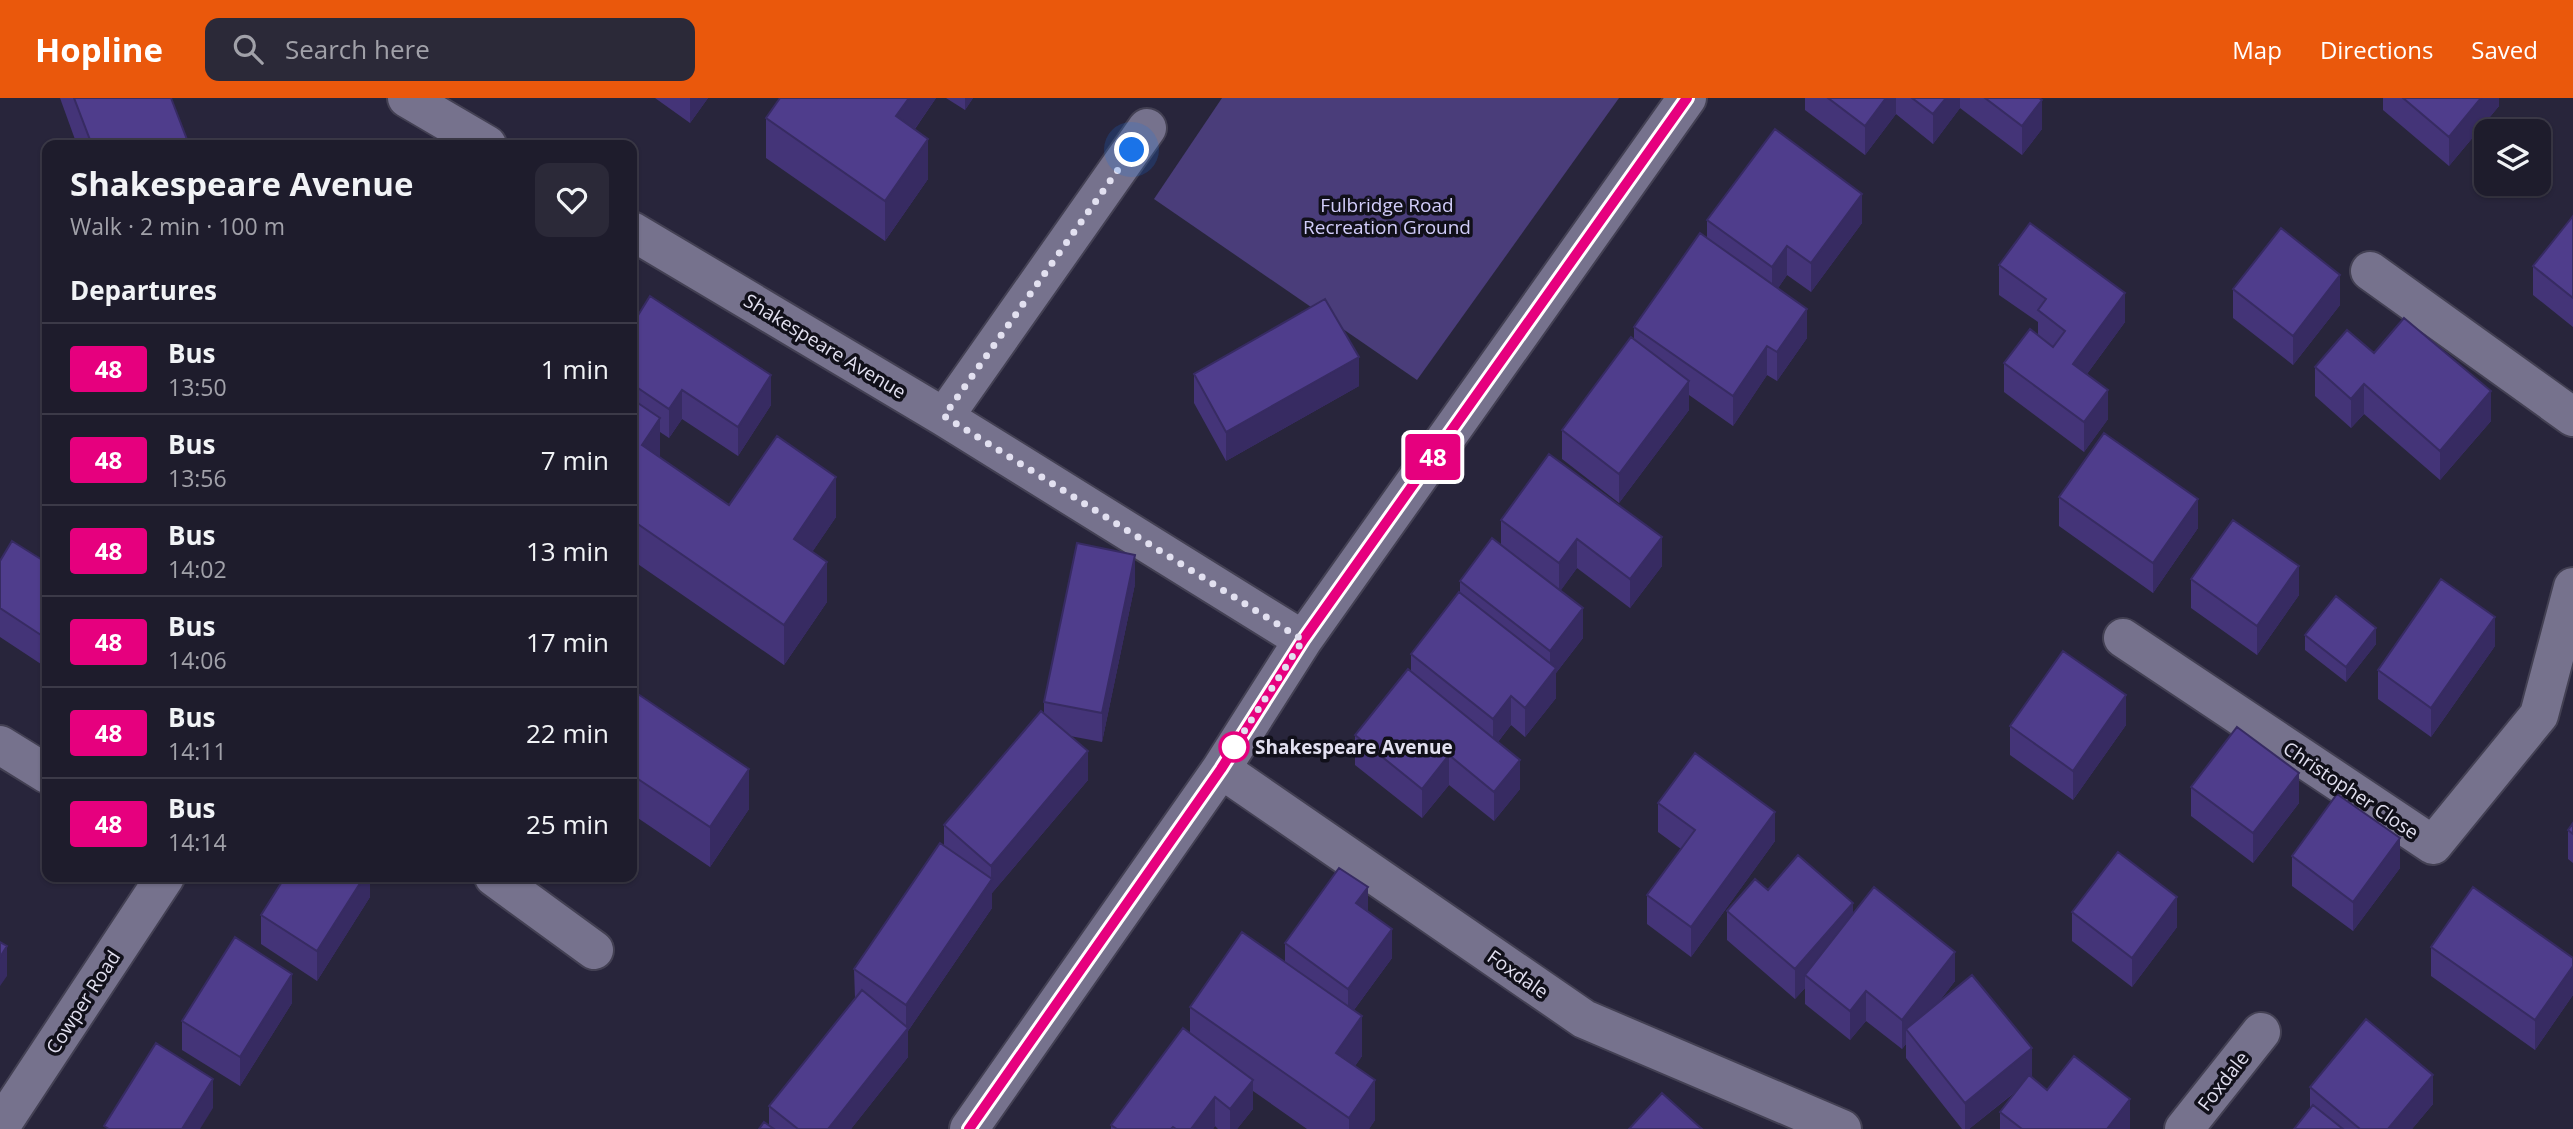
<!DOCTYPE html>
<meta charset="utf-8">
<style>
:root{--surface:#1e1c2c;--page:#2b2938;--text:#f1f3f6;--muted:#a1a1a9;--line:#3c3a48;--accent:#ea580c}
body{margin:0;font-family:"Open Sans",sans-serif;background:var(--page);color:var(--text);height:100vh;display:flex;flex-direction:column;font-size:26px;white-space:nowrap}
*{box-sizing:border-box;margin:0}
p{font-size:23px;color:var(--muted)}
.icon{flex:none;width:38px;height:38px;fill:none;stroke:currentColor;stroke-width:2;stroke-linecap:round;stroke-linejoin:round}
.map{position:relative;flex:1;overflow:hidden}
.drawer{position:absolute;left:42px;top:42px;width:595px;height:742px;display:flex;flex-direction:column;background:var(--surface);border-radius:14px;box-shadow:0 2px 5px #0004,0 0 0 2px var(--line)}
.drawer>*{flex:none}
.badge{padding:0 14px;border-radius:5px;font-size:24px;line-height:46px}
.controls{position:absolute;left:2474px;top:21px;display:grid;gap:14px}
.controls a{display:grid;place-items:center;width:77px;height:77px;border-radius:14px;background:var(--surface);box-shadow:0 2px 5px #0004,0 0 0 2px var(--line);font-size:35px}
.you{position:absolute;width:35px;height:35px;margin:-18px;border:5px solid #fff;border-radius:50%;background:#1a73e8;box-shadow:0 0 0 10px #1a73e833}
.map>.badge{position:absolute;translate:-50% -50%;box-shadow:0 0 0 4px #fff}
h2{padding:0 28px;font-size:26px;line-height:63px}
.round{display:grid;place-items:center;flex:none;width:74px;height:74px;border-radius:14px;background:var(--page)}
.head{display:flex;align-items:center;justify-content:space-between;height:119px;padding:0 28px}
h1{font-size:33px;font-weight:700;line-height:52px}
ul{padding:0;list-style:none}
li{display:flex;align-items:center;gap:21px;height:91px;padding:0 28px;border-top:2px solid var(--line)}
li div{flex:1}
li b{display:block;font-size:26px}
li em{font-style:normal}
li .badge{min-width:77px;font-weight:700;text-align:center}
header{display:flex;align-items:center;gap:42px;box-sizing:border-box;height:98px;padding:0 35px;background:var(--accent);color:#fff}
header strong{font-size:33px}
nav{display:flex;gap:38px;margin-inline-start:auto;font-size:24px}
.search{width:490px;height:63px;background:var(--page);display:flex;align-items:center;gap:18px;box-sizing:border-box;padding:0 24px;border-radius:14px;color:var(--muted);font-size:26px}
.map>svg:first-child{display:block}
</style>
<header>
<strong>Hopline</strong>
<div class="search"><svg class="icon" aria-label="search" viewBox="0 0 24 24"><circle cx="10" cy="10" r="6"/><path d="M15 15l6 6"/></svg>Search here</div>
<nav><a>Map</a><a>Directions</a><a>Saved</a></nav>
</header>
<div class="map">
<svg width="2573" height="1031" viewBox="0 0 2573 1031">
<rect width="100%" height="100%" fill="#28253b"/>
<path fill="#4a3d7a" d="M1222 0H1619L1417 282 1154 101Z"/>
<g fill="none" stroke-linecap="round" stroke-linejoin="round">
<defs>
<path id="minor" d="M407 0 487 47
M632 133 944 319 1303 542
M2370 173 2573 319
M944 319 1147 30
M2123 540 2433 747 2539 617 2573 489
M0 647 47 676
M1221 671 1584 921 1842 1031
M494 779 594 852
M0 1029 165 779
M969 1031 1221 671 1303 542 1687 0
M2184 1031 2261 934"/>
</defs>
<use href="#minor" stroke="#434053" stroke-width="42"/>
<use href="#minor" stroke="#76728d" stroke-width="38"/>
</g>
<path fill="#443478" d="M60 0H171L188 44 192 47H77Z
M655 0H708L690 25Z
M936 0 915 31 928 81 885 143 766 60V20Z
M946 0H973L965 12Z
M1805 0H2039L2042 31 2022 57 1960 10 1933 46 1896 16 1865 57 1805 12Z
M2383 0H2499V8L2449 68 2383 12Z
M2573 118V229L2533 197V168Z
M1707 122 1862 125 1811 194 1787 177 1778 190 1807 240 1777 283 1767 277 1733 328 1689 297V312L1619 405 1562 361V332L1634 242V229L1707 140Z
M1999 167 2125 224 2087 276 2108 321 2084 354 2004 294V265L2038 237V224L1999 197Z
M2233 191 2340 207 2293 267 2233 220Z
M632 227 771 307 738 358 682 321 669 340 660 334V359L729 407 836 419 812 454 827 504 784 567 632 462Z
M2374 255 2491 323 2440 382 2364 316 2351 330 2315 298V269Z
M1194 276 1359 288 1226 363 1194 305Z
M1549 356 1662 468 1630 510 1577 470 1560 493 1583 540 1556 575V600L1525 639 1511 627 1498 644 1520 691 1494 723 1449 687 1422 720 1355 667V637L1411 573V556L1460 495V483L1501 446V422Z
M2059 399 2198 430 2153 495 2059 428Z
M0 463 47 465V570L0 539Z
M2191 481 2299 497 2257 557 2191 510Z
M1135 486 1102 644 1070 638 1088 682 992 795V810L908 933V959L851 1031H759L769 1027V1008L855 900 854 871 944 748V727L1044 615V604Z
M2305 537 2376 546 2346 584 2305 552Z
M2495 548 2431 639 2378 601V572Z
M632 592 749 711 710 769 632 716Z
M2126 627 2073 702 2010 657V628Z
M2191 689 2299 705 2253 765 2191 718Z
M1658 705 1775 743 1691 859 1647 826V797L1681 751 1658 734Z
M2573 725V765L2568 761V732Z
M2292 758 2400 770 2353 833 2292 788Z
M370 779V799L317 883 261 846V817Z
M1768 792 1853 816 1955 883 1938 905 2047 992 2130 1031H2000V1014L2018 992 1969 1031H1962L1906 960V946L1902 951 1866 923 1850 942 1805 906V890L1795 901 1727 842V813Z
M1368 813 1392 860 1354 912 1362 958 1355 968 1375 1022 1369 1031H1307L1253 993V1011L1237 1031H1218L1215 1028 1213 1031H1111V1027L1190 935V909L1285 864V845Z
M2072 814 2177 829 2132 889 2072 843Z
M2431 849 2573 860V897L2535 952 2431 878Z
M292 905 240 988 182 952V923Z
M2310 989 2433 1006 2412 1031H2294L2310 1011Z"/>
<path fill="#372b62" d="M690 0H708L690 25Z
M909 0H936L896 58V18Z
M965 0H973L965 12Z
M1886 0H1896V16L1865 57V28Z
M1946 0H1960V10L1933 46V16Z
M2481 0H2499V8L2449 68V39Z
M2042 2V31L2022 57V28Z
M928 41V81L885 143V103Z
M1862 96V125L1811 194V165Z
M1787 148V177L1772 199V169Z
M2340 177V207L2293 267V238Z
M2125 195V224L2073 295V266Z
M1807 211V240L1777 283V254Z
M1767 248V277L1733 328V298Z
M1359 259V288L1226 363V334Z
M771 277V307L738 358V329Z
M1689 283V312L1619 405V376Z
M2364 286V316L2351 330V301Z
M682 292V321L669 340V311Z
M2108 292V321L2084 354V324Z
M2491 293V323L2440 382V353Z
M660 320V360L642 347Z
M836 379V419L794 481V441Z
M2198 401V430L2153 495V465Z
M1662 439V468L1630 510V481Z
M1577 441V470L1559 495V465Z
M1135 457V486L1102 644V615Z
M827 464V504L784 567V527Z
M2299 468V497L2257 557V528Z
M1583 510V540L1556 575V600L1525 639V610L1550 577V553Z
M2495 519V548L2431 639V610Z
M2376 530V546L2346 584V569Z
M2126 597V627L2073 702V673Z
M1511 598V627L1493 650V621Z
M1088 653V682L992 795V810L908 933V959L851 1031H828L906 933V907L991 783V768Z
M1449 657V687L1422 720V691Z
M1520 662V691L1494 723V694Z
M749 671V711L710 769V729Z
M2299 675V705L2253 765V735Z
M1775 714V743L1691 859V829Z
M2400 740V770L2353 833V804Z
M364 779H370V799L317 883V853Z
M1368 789V818L1356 805Z
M2177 799V829L2132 889V860Z
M1853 805V834L1805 877V890L1795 901V871Z
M1392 831V860L1348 920V891Z
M7 848V878L0 888V859Z
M1955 854V883L1912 939 1906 931V946L1902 951V922Z
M2573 868V897L2535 952V922Z
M292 876V905L240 988V959Z
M1866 893V923L1850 942V913Z
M1362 918V958L1336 995V955Z
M2032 950V980L1969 1031H1965V1005Z
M2433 977V1006L2412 1031H2388Z
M213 981V1010L200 1031H182Z
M1253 982V1011L1237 1031H1230V1011Z
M1375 982V1022L1369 1031H1349V1020Z
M1215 999V1028L1213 1031H1191Z
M2130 1001V1031H2107Z"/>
<path fill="#4f3d8c" stroke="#372b62" stroke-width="2" d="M74 0H171L188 44 192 47H92Z
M780 0H909L896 18 928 41 885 103 766 20Z
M1828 0H1886L1865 28Z
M1912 0H1946L1933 16Z
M1985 0H2039L2042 2 2022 28Z
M2403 0H2481L2449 39Z
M1775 31 1862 96 1811 165 1787 148 1772 169 1707 122Z
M2573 118V200L2533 168Z
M2030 125 2125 195 2073 266 2108 292 2084 324 2004 265 2030 231 2053 249 2065 233 2038 212 2046 201 1999 167Z
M2281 130 2340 177 2293 238 2233 191Z
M1700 135 1807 211 1777 254 1767 248 1733 298 1634 229Z
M650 198 771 277 738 329 682 292 669 311 632 286V227Z
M1325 201 1359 259 1226 334 1194 276Z
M2404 220 2491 293 2440 353 2364 286 2351 301 2315 269 2347 232 2374 255Z
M1631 239 1689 283 1619 376 1562 332Z
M632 301 660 320 642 347 729 407 777 338 836 379 794 441 827 464 784 527 632 422Z
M2104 335 2198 401 2153 465 2059 399Z
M1549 356 1662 439 1630 481 1577 441 1559 465 1501 422Z
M2233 422 2299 468 2257 528 2191 481Z
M1492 440 1583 510 1550 553 1460 483Z
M12 443 47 465V541L0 510V463Z
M1077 445 1135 457 1102 615 1044 604Z
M2441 481 2495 519 2431 610 2378 572Z
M1459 494 1556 570 1525 610 1511 598 1493 621 1411 556Z
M2336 498 2376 530 2346 569 2305 537Z
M2063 553 2126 597 2073 673 2010 628Z
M1408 571 1520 662 1494 694 1449 657 1422 691 1355 637Z
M632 592 749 671 710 729 632 677Z
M1041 613 1088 653 991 768 944 727Z
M2237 629 2299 675 2253 735 2191 689Z
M1695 655 1775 714 1691 829 1647 797 1695 732 1658 705Z
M2337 696 2400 740 2353 804 2292 758Z
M2573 725V736L2568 732Z
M940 745 992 781 906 907 854 871Z
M2118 754 2177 799 2132 860 2072 814Z
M1798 757 1853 805 1795 871 1727 813 1755 781 1768 792Z
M1339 770 1368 789 1356 805 1392 831 1348 891 1285 845Z
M285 779H364L317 853 261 817Z
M1874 789 1955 854 1902 922 1866 893 1850 913 1805 877Z
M2473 789 2573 860V868L2535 922 2431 849Z
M1242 834 1362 918 1336 955 1375 982 1349 1020 1190 909Z
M235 839 292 876 240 959 182 923Z
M0 844 7 848 0 859Z
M1972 877 2032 950 1965 1005 1906 931Z
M862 892 908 930 828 1031H798L769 1008Z
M2366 921 2433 977 2388 1031H2360L2310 989Z
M1183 930 1253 982 1230 1011 1215 999 1191 1031H1176L1173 1029 1171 1031H1117L1111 1027Z
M156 945 213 981 182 1031H109L104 1028Z
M2074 958 2130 1001 2107 1031H2022L2000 1014 2029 977 2047 992Z
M1662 995 1702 1031H1629Z
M2313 1007 2343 1031H2294Z
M764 1024 774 1031H759Z"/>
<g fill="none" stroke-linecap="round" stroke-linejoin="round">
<defs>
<path id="line" d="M969 1031 1221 671 1303 542 1687 0"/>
</defs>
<use href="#line" stroke="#fff" stroke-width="16"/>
<use href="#line" stroke="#e6007e" stroke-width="10"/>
<path stroke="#e2e0f0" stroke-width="7" stroke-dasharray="0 12.6" d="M1132 52 944 318 1303 542 1234 649"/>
</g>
<circle fill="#fff" stroke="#e6007e" stroke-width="3.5" cx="1234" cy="649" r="14"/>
<g text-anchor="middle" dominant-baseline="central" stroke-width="7" stroke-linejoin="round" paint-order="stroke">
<g font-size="19" fill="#d2cdfa" stroke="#11101a">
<text x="1387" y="107">Fulbridge Road<tspan x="1387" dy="22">Recreation Ground</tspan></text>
</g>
<g font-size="19" fill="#e2e0f0" stroke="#11101a">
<text transform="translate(825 248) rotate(31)">Shakespeare Avenue</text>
<text transform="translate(2351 692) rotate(34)">Christopher Close</text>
<text transform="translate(1518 876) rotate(35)">Foxdale</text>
<text transform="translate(83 904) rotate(-57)">Cowper Road</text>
<text transform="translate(2223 983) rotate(-52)">Foxdale</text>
</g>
<g font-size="19" font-weight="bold" fill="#e2e0f0" stroke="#11101a" text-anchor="start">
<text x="1255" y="649">Shakespeare Avenue</text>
</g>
</g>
</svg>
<div class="controls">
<a><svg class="icon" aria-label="layers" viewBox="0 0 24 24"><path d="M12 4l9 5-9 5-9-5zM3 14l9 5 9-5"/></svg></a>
</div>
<div class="you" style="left:1132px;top:52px"></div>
<b class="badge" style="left:1433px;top:359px;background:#e6007e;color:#fff">48</b>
<section class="drawer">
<div class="head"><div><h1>Shakespeare Avenue</h1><p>Walk · 2 min · 100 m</p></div><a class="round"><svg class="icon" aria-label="heart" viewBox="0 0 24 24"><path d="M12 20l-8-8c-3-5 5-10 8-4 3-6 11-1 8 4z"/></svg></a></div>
<h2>Departures</h2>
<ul>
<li><span class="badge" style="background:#e6007e;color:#fff">48</span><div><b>Bus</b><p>13:50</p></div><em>1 min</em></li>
<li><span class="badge" style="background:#e6007e;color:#fff">48</span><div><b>Bus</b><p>13:56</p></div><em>7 min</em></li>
<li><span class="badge" style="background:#e6007e;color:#fff">48</span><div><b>Bus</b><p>14:02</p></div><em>13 min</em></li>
<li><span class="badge" style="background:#e6007e;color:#fff">48</span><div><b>Bus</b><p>14:06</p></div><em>17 min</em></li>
<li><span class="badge" style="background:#e6007e;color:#fff">48</span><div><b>Bus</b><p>14:11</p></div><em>22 min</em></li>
<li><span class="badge" style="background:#e6007e;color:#fff">48</span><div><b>Bus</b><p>14:14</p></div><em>25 min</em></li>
</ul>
</section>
</div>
